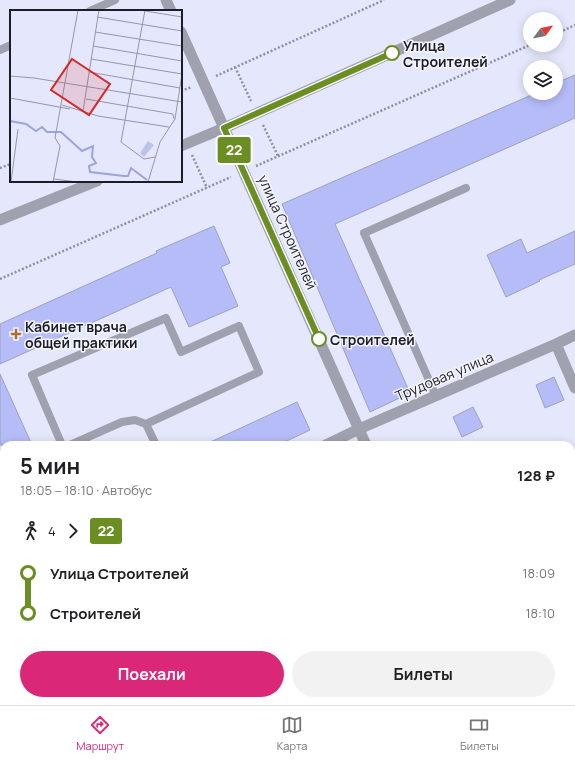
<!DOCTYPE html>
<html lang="ru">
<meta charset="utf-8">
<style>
:root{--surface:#fff;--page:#f2f2f2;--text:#202124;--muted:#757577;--line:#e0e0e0;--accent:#db2777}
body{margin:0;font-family:Manrope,sans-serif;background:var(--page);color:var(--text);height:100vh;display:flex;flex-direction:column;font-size:15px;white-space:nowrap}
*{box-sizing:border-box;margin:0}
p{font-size:13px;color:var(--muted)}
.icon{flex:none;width:22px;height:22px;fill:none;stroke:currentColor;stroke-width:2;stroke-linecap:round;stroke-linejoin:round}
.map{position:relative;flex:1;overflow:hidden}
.drawer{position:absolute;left:0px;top:441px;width:575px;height:264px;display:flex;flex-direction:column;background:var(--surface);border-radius:12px 12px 0 0;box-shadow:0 2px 10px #0003}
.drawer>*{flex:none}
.badge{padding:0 8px;border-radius:3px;font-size:14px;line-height:26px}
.needle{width:26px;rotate:57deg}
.fabs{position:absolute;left:523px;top:12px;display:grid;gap:8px}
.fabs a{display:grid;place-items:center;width:40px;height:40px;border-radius:50%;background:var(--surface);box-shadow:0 2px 10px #0003;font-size:20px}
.map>.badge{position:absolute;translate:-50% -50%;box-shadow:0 0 0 2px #fff}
.legs{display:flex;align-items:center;gap:6px;height:44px;padding:0 20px;font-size:13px}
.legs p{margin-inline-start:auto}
.headline{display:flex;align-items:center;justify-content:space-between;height:68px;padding:0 20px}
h1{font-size:22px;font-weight:700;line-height:30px}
.action{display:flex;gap:8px;margin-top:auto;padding:8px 20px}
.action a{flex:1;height:46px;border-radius:24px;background:var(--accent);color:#fff;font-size:16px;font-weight:700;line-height:46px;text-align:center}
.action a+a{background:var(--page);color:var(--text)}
ul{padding:0 20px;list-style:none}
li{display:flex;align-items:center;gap:14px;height:40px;font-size:15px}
li i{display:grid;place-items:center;width:6px;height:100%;margin:0 5px;background:currentColor}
li i::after{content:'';width:10px;height:10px;margin:-5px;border:3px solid;border-radius:50%;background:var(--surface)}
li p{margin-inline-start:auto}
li:first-child i{background:linear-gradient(#0000 50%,currentColor 0)}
li:last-child i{background:linear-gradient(currentColor 50%,#0000 0)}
.menu{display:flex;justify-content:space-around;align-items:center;height:56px;border-top:1px solid var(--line);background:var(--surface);font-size:11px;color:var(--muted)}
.menu a{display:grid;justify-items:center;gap:2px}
.menu .on{color:var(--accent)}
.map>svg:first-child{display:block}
</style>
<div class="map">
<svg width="575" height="705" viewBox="0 0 575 705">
<rect width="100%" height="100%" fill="#e5e8fc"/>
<path fill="#b5bcf7" stroke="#9da1c0" d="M575 75V118L335 224 410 393 370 412 282 204 536 93H556V83Z
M214 226 230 263 221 267 238 306 189 327 171 287 0 364V324L157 253 156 251Z
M575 231V264L539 280 540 281 506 297 487 255 521 239 527 253Z
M0 374 32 445H0Z
M554 377 564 400 545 408 536 385Z
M297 402 310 430 278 445H204Z
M473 407 483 427 462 437 453 417Z"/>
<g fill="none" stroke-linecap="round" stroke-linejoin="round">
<path stroke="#8e90a1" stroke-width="2.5" stroke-dasharray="2 2" stroke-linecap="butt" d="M556 34 575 25
M235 67 251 101
M216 76 384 0
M181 91 192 87
M263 125 278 156
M192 155 207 188
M256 166 530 45
M0 168 11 164
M0 279 231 177"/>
<path stroke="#9fa1af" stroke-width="8" d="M90 11 115 0
M0 50 11 45
M436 396 364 233 466 188
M62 445 32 375 166 318 181 352 239 326 259 372 146 424
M70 445 122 422 135 420 146 424 156 445"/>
<path stroke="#9fa1af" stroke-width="11" d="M166 0 171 11
M181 32 366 445
M556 344 575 388
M326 445 359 429 556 344 575 335
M0 583 4 582
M0 665 4 676
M14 701 16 705
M254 701 255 705
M480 701 482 705"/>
<path stroke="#9fa1af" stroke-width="11" d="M181 146 224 128 510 0
M0 220 97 181"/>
</g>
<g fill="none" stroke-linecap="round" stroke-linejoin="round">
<defs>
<path id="line-1" d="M319 339 224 128 392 53"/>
</defs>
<use href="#line-1" stroke="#fff" stroke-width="9"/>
<use href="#line-1" stroke="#6b8e23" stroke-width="6"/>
</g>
<g fill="#fff" stroke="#6b8e23" stroke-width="2">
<circle cx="392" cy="53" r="7"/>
<circle cx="319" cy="339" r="7"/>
</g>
<path fill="#a8722c" stroke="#f5f6fd" stroke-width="1.5" d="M14 328h4v4h4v4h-4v4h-4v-4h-4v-4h4z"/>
<g text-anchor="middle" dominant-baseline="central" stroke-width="3" stroke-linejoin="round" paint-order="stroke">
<g font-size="14" font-weight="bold" fill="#1c1d29" stroke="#f5f6fd" text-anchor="start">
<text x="403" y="45">Улица<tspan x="403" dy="16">Строителей</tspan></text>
<text x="330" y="339">Строителей</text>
</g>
<g font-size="14" fill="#1c1d29" stroke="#f5f6fd">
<text transform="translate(288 232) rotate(66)">улица Строителей</text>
<text transform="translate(444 376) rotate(-23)">Трудовая улица</text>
</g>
<g font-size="14" font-weight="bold" fill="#1c1d29" stroke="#f5f6fd" text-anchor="start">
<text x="25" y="326">Кабинет врача<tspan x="25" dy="16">общей практики</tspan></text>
</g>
</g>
<g transform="translate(10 10)">
<rect width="172" height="172" fill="#e5e8fc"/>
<path d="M138 131 144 135 134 147 130 143Z" fill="#bdc2ea"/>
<path fill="none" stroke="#9da3dd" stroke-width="2" d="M0 111 16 114 26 121 32 117 37 122H51L72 141 83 136 82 147 86 153 79 156 80 162 114 166H118L121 158 137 170"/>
<path fill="none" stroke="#9597a8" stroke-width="1" d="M129 0 172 7M135 0 111 132 134 149 145 147M87 7 172 21M85 22 172 36M83 36 172 51M81 49 172 64M79 62 170 78M0 66 24 68 172 92M0 88 60 99M76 89 163 104 164 109M52 95 88 106 159 117M73 101 89 0M44 169 67 172M1 172 8 119M43 172 50 136 45 128 68 0M138 172 150 132 165 109 172 64"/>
<path fill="#d62828" fill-opacity="0.15" stroke="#d62828" stroke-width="2" d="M62 49 100 74 79 105 41 80Z"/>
<rect width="172" height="172" fill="none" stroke="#1c1d29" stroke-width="2"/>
</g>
</svg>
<div class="fabs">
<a><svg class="needle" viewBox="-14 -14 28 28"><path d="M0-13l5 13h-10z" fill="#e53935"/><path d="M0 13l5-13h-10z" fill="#757577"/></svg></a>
<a><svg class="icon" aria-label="layers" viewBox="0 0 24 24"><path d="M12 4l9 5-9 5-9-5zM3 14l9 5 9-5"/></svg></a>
</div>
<b class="badge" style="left:234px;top:150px;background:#6b8e23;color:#fff">22</b>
<section class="drawer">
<div class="headline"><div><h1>5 мин</h1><p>18:05 – 18:10 · Автобус</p></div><b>128 ₽</b></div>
<div class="legs"><svg class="icon" aria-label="walk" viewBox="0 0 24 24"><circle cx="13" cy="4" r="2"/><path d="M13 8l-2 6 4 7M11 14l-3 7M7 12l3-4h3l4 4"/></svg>4<svg class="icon" aria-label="forward" viewBox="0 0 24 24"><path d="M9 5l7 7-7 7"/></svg><b class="badge" style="background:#6b8e23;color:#fff">22</b></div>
<ul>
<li><i style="color:#6b8e23"></i><b>Улица Строителей</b><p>18:09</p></li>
<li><i style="color:#6b8e23"></i><b>Строителей</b><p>18:10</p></li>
</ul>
<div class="action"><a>Поехали</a><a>Билеты</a></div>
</section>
</div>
<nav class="menu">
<a class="on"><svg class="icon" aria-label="directions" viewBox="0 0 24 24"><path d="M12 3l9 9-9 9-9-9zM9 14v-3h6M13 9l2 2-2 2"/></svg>Маршрут</a>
<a><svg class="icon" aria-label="map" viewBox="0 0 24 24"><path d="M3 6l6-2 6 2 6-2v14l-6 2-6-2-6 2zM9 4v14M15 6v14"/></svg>Карта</a>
<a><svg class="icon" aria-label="tickets" viewBox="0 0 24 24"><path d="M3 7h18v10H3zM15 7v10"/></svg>Билеты</a>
</nav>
